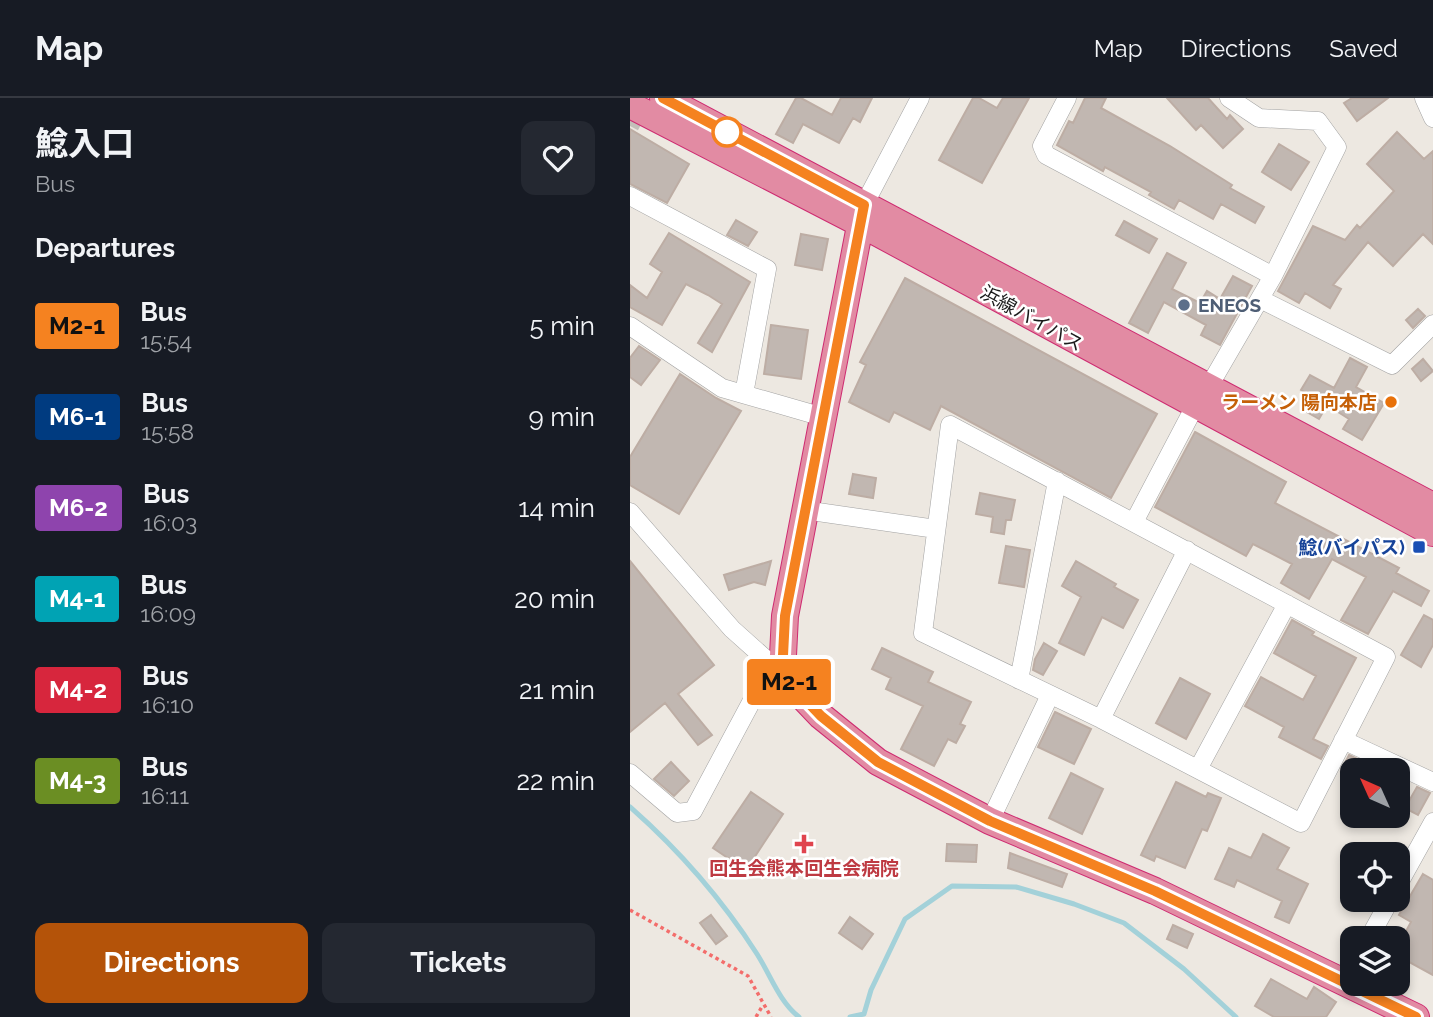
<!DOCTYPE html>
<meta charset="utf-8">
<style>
:root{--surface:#171b24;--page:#242831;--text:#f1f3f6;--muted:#9ea1a6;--line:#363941;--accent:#b45309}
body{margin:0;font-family:Raleway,"Noto Sans JP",sans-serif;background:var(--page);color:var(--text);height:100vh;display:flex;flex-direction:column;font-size:26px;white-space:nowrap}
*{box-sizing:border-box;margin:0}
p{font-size:23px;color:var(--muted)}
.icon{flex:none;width:38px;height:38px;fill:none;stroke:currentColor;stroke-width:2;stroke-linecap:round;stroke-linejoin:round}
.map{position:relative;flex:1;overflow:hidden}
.side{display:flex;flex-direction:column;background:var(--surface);width:630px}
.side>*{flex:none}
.badge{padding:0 14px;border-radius:5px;font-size:24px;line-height:46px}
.needle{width:46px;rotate:315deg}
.tools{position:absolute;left:710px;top:660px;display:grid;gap:14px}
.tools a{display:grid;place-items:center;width:70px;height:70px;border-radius:14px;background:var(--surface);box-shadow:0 4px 10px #0003;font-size:35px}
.map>.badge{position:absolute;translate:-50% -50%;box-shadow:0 0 0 4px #fff}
h2{padding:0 35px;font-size:26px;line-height:63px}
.round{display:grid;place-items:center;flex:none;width:74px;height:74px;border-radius:14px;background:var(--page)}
.head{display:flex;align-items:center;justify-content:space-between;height:119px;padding:0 35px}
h1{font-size:33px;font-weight:700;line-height:52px}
.action{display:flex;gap:14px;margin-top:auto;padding:14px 35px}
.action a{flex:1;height:80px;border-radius:14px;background:var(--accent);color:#fff;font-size:28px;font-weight:700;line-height:80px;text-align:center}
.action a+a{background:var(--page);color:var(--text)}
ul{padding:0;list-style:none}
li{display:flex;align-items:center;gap:21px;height:91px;padding:0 35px}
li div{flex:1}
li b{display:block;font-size:26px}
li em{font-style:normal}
li .badge{min-width:77px;font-weight:700;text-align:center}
header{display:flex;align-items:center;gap:42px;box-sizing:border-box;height:98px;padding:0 35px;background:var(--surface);border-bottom:2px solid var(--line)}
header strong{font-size:33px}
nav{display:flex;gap:38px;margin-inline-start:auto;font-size:24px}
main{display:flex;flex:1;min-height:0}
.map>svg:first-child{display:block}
</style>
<header>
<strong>Map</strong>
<nav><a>Map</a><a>Directions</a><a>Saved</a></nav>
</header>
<main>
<section class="side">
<div class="head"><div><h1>鯰入口</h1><p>Bus</p></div><a class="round"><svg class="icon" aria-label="heart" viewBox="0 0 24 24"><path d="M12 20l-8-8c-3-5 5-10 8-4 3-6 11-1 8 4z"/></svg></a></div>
<h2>Departures</h2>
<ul>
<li><span class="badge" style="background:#f58220;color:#111">M2-1</span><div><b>Bus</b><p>15:54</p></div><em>5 min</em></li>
<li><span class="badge" style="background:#003b80;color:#fff">M6-1</span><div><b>Bus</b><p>15:58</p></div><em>9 min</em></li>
<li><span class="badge" style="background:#8e44ad;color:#fff">M6-2</span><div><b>Bus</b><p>16:03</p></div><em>14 min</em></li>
<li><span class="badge" style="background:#00a3b4;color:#fff">M4-1</span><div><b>Bus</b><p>16:09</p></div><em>20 min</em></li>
<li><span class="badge" style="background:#d7263d;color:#fff">M4-2</span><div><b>Bus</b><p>16:10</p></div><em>21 min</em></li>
<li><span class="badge" style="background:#6b8e23;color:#fff">M4-3</span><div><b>Bus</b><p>16:11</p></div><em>22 min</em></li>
</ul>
<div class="action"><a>Directions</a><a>Tickets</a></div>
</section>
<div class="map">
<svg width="803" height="919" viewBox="0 0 803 919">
<rect width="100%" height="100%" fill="#ede8e1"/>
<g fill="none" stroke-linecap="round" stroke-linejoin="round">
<path stroke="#a3d1d9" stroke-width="5" d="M0 709C50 753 91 800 127 856 141 878 149 903 169 919
M220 919 234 916 241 892 275 821 322 788 386 789 444 806 494 825 554 871 606 919"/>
</g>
<path fill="#c1b7b1" stroke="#bdada4" stroke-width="2" d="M166 0H171L202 17 211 0H242L230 24 223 20 209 45 173 26 163 45 146 36Z
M343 0H349L367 10 373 0H399L352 85 309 62Z
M455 0H476L471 10 540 48 602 87 600 90 634 109 625 125 591 106 583 121 549 102 544 111 519 97 521 94 475 69 473 73 427 47 439 23 443 25Z
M537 0H578L597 21 600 17 613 31 593 50 571 27 566 32Z
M722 0H758L727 23 714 5Z
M0 31 59 66 37 105 0 86Z
M767 34 794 61 803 53V146L793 136 763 168 738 144 703 187 711 191 700 210 675 195 669 205 648 193 683 128 715 142 727 127 730 130 764 93 737 66Z
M649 46 679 64 661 92 632 74Z
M106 122 127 134 118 148 97 137Z
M494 123 527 141 519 155 486 137Z
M39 135 120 184 82 254 68 245 92 206 78 197 56 186 32 227 0 209V187L17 200 32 174 20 166Z
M171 136 198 141 192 172 165 167Z
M537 155 556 165 542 191 570 205 577 193 590 201 603 178 622 188 590 247 571 237 576 227 534 204 518 235 499 225Z
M275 180 527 316 481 400 311 308 300 332 264 314 259 324 219 304 236 267 230 264Z
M788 211 795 218 783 230 776 222Z
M141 227 178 232 171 281 134 276Z
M9 248 30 262 11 287 0 279V260Z
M720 260 737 269 726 289 754 305 732 342 713 331 719 321 697 307 689 321 675 313 683 299 671 292 680 277 704 290Z
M793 261 803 273 791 283 782 271Z
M50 276 86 300 111 313 49 416 0 387V359Z
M565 334 656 384 645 405 769 470 766 475 799 493 791 508 763 493 738 536 711 522 736 479 702 461 679 501 651 485 662 466 623 446 616 458 525 409Z
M223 376 246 380 243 400 219 396Z
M350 395 385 402 381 422H376L374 436 361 434 363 419 346 416Z
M376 448 400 452 394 489 369 485Z
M0 463 84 567 48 596 82 637 68 647 35 605 0 634Z
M141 463 135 487 124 484 99 492 94 477Z
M446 463 486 486 484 489 508 502 493 530 472 519 454 557 429 545 451 499 432 488Z
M794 517 803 522V547L791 569 771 557Z
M662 522 684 534 682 537 726 560 683 641 698 648 691 661 649 639 654 629 615 608 631 579 673 602 686 578 644 555Z
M414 545 427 553 413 577 403 572 405 561Z
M252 550 303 574 298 584 341 604 330 626 335 628 326 645 318 641 304 668 271 651 293 608 256 591 261 580 242 571Z
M550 580 580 596 556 641 526 625Z
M425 614 461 631 444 666 408 649Z
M719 657 750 672H723V679L711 673Z
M41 664 59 683 44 698 24 681Z
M441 675 473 691 452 736 419 720Z
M546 684 576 699 578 695 591 700 577 733 572 731 555 770 526 758 524 763 511 757Z
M787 689 800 695 788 717 775 710Z
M121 694 153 716 116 772 83 750Z
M633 736 659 750 647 771 678 786 659 825 645 819 652 803 607 782 604 789 585 781 599 750 621 760Z
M317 746 347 747 346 764 316 763Z
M380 755 437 776 432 789 378 770Z
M793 776 803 782V877L768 858V848L781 824 769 817Z
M81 817 97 838 86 846 70 825Z
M220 819 243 836 232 851 209 835Z
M543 827 563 836 557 850 537 841Z
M641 881 677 901 684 889 706 904 696 919H644L625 908Z"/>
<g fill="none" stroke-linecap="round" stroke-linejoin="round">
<path stroke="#c3bfb9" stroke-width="18" stroke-dasharray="18 9" stroke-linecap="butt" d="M0 28 15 0"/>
<defs>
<path id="minor" d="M437 0 412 48 416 57 643 178
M794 0 803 20
M0 98 137 171 114 296
M234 107 290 0
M630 201 762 267 803 226
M0 228 92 290 193 319
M578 290 643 178 707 49 688 23 629 20 599 0
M320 327 756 559 671 725 471 621 293 535Z
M174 412 306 431
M0 414 102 531 150 574
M504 424 565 308
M389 582 427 383
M471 621 557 452
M713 642 803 684
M568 671 657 506
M0 675 47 715 63 713 141 567
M360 723 420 597
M768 787 803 724
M739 840 760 802"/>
<path id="highway" d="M33 0 803 408
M0 7 231 126 803 435
M234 107 155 518 152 577 191 618 248 664 360 723 525 793 786 919"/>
</defs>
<use href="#minor" stroke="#a2a2a2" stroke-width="19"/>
<use href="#highway" stroke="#ce2b71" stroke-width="28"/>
<path stroke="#f36d6b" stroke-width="3.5" stroke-dasharray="3.5 3.5" stroke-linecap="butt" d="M0 812 118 878 141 919
M126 919 133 907"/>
<use href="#minor" stroke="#fff" stroke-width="18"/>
<use href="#highway" stroke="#e28ba3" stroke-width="26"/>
</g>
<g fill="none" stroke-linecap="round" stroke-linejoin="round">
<defs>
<path id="line" d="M33 0 234 107 155 518 152 577 191 618 248 664 360 723 525 793 786 919"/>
</defs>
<use href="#line" stroke="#fff" stroke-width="16"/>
<use href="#line" stroke="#f58220" stroke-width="10"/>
</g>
<circle fill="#fff" stroke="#f58220" stroke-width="3.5" cx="97" cy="34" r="14"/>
<circle fill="#5c6f8a" stroke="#fff" stroke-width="2.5" cx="554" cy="207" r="7"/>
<circle fill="#e8710a" stroke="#fff" stroke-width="2.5" cx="761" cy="304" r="7"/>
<rect fill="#1a4fb4" stroke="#fff" stroke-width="2.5" x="782" y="442" width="14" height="14" rx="3.5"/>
<path fill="#e0444e" stroke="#fff" stroke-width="2.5" d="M170.5 735.5h7v7h7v7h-7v7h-7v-7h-7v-7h7z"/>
<g text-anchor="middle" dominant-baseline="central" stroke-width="5" stroke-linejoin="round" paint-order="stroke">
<g font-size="19" font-weight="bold" fill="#4e5e75" stroke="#fff" text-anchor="start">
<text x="568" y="207">ENEOS</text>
</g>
<g font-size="19" fill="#1b1b1b" stroke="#fff">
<text transform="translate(402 220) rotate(29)">浜線バイパス</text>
</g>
<g font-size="19" font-weight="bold" fill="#c56008" stroke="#fff" text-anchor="end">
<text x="747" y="304">ラーメン 陽向本店</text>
</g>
<g font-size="19" font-weight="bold" fill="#164399" stroke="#fff" text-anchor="end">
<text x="775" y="449">鯰(バイパス)</text>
</g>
<g font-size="19" font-weight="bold" fill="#be3a42" stroke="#fff">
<text x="174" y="770">回生会熊本回生会病院</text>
</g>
</g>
</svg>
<div class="tools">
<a><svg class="needle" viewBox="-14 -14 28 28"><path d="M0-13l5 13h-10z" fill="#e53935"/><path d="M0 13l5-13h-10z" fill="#9ea1a6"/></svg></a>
<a><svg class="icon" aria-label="locate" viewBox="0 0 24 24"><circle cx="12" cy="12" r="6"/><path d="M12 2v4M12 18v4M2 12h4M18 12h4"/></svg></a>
<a><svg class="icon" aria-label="layers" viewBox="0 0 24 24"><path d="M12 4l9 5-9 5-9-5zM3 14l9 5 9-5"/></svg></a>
</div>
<b class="badge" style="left:159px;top:584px;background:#f58220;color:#111">M2-1</b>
</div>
</main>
